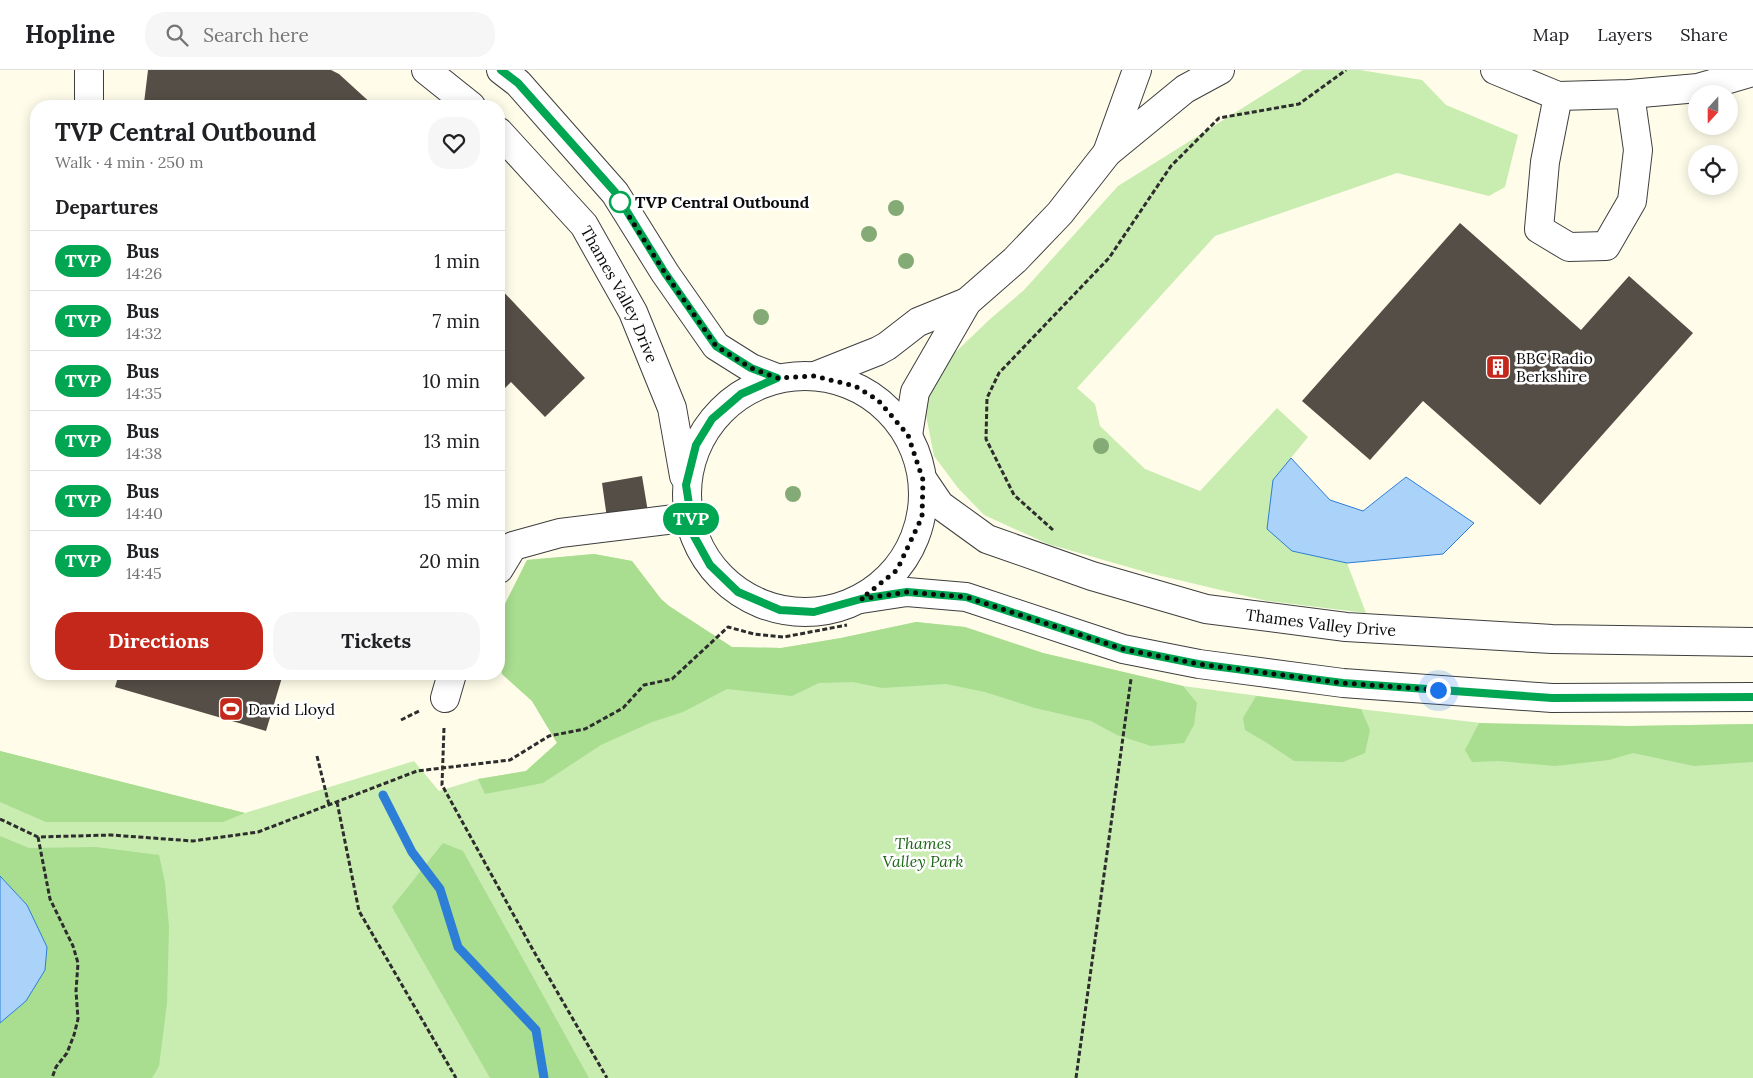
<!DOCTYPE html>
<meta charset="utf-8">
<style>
:root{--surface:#fff;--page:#f6f6f6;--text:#202124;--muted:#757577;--line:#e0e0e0;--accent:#c4281b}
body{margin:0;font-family:Lora,serif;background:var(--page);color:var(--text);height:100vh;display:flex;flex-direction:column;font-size:19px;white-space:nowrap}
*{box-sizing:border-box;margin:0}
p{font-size:16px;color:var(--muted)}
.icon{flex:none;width:28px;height:28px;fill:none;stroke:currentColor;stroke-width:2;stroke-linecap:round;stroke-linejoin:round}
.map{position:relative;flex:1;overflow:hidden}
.details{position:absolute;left:30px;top:30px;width:475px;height:580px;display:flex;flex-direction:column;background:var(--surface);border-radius:20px;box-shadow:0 2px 12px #0003}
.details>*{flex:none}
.badge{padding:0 10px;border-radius:16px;font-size:18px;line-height:32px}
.needle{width:32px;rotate:201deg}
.tools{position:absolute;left:1688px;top:15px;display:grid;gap:10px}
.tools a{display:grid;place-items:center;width:50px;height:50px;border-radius:50%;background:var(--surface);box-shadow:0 2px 12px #0003;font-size:25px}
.you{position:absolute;width:25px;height:25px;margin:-12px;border:4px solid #fff;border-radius:50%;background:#1a73e8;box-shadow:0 0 0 8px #1a73e833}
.map>.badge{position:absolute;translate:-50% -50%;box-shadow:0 0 0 2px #fff}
h2{padding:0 25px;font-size:19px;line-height:45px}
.round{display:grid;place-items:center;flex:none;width:52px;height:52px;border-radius:20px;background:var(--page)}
.summary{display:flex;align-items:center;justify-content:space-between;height:85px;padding:0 25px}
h1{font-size:24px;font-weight:700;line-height:38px}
.cta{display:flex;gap:10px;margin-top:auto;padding:10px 25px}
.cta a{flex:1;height:58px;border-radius:20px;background:var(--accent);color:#fff;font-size:20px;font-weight:700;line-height:58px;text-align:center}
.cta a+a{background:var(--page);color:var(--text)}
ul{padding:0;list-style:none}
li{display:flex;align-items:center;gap:15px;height:60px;padding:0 25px;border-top:1px solid var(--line)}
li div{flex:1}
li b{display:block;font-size:19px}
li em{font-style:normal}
li .badge{min-width:55px;font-weight:700;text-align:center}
header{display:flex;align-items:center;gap:30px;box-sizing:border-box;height:70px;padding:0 25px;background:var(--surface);border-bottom:1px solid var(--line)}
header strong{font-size:24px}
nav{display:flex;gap:28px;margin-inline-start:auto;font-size:18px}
.search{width:350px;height:45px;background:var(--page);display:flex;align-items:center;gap:12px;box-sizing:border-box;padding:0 18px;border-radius:20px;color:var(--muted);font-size:19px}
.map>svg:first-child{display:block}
</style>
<header>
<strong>Hopline</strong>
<div class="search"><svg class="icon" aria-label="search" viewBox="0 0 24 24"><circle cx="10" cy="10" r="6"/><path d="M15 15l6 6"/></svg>Search here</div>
<nav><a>Map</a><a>Layers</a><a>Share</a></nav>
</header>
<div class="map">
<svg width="1753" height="1008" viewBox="0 0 1753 1008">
<rect width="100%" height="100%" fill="#fffdea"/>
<path fill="#c9ecb1" d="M1303 0H1360L1422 10 1446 35 1518 65 1505 117 1489 126 1397 103 1215 166 1077 318 1095 334 1100 356 1145 399 1200 421 1277 338 1308 367 1273 410 1292 481 1347 493 1366 543 1267 531 1149 503 1048 474 984 445 958 418 934 386 923 330 938 299 989 250 1024 220 1118 116Z
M594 484 632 491 661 529 669 536 732 577 781 578 841 568 916 552 965 557 1043 583 1183 616 1351 638 1490 654 1629 656 1753 654V1008H0V681L245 743 414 691 439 721 478 709 526 701 557 673 532 631 502 604 499 579V546L527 490Z"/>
<path fill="#a9dd90" d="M594 484 632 491 661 529 669 536 732 577 781 578 841 568 916 552 965 557 1043 583 1183 616 1197 633 1194 655 1184 673 1151 676 1117 665 1091 651 1035 638 985 622 946 614 882 618 853 612 819 613 792 626 727 619 683 642 652 652 601 675 543 713 485 724 478 709 526 701 557 673 532 631 502 604 499 579V546L527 490Z
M1256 626 1361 639 1370 660 1365 683 1343 692 1294 691 1267 673 1245 660 1243 648Z
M1479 653 1629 656 1753 654V692L1694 696 1633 683 1609 690 1555 696 1499 691 1472 692 1465 680Z
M0 681 245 743 223 752H46L0 732Z
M0 766 29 778 96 777 159 785 165 813 169 857 167 933 159 996 152 1008H0V953L26 931 27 835 0 806Z
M443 773 463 781 589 1008H490L392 837Z"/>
<path fill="#abd3fa" stroke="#2d7ed6" d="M1291 388 1330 430 1363 441 1406 407 1474 453 1443 484 1347 493 1292 481 1267 459 1273 410Z
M0 806 27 835 47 877 45 900 26 931 0 953Z"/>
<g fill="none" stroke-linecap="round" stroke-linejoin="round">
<path stroke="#2d7ed6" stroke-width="9" d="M383 725 412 782 440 819 458 877 536 960 544 1008"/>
</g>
<path fill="#554e47" d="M148 0H331L339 4 374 36H168L144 33Z
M1460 153 1581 260 1629 206 1693 263 1540 435 1423 331 1370 390 1302 331Z
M499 217 585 308 545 347 511 312 499 324Z
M642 406 648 442 607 448 602 413Z
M119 604H283L266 661 115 617Z"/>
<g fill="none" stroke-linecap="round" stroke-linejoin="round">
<defs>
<g id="minor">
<path d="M426 0 471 36"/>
<path d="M501 0 518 13 615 123 665 203 716 276 751 298 777 308"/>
<path d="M1495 0 1558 26 1630 24 1698 18 1753 2"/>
<path d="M1558 26 1545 92 1539 159 1569 177 1606 176 1632 131 1638 80 1630 24"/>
<path d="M89 36V0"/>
<path id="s1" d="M499 62 584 155 633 242 672 338 684 406"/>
<path d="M1107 83 1137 0"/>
<path d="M815 306 878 281 887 276 918 252 967 232"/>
<circle cx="805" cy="424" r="118"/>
<path d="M908 365 915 322 967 232 1015 190 1060 143 1107 83 1185 19 1220 0"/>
<path id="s2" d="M923 410 940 435 987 469 1092 506 1206 539 1346 557 1552 569 1753 572"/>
<path d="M499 499 513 476 560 463 691 447"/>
<path d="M861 529 907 522 966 527 1123 579 1199 594 1343 613 1552 628 1753 627"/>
<path d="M445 628 452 604"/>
</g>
</defs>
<use href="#minor" stroke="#3e3e3e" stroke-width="30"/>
<path stroke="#2d2d2d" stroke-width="3" stroke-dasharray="5 2.5" stroke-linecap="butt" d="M1053 460 1014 425 986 369 987 328 999 303 1109 188 1171 96 1219 48 1299 34 1346 0
M401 650 419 641
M444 658 442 715 533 880 607 1008
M317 686 329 735
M337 732 359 841 456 1008
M0 749 38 767 111 765 193 771 258 762 417 701 510 690 549 666 585 659 623 638 644 615 672 609 728 557 754 564 784 567 847 555
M38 767 50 829 73 876 78 893 76 921 78 949 74 965 67 983 56 997 52 1008
M1076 1008 1131 609"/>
<use href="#minor" stroke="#fff" stroke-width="28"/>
</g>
<g fill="#84aa76">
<circle cx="896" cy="138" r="8"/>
<circle cx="869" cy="164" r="8"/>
<circle cx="906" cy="191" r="8"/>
<circle cx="761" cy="247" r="8"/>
<circle cx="1101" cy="376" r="8"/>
<circle cx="793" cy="424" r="8"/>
</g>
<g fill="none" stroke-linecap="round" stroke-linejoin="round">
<defs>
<path id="line" d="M501 0 518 13 615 122 665 203 716 276 751 298 777 308 741 324 712 349 696 375 686 415 694 466 710 495 738 522 780 540 814 542 861 529 907 522 966 527 1123 579 1198 594 1343 613 1552 628 1753 627"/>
</defs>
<use href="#line" stroke="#fff" stroke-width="11"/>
<use href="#line" stroke="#00a651" stroke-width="8"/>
<path stroke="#0b0b0b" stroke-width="5" stroke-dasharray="0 9" d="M620 132 665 203 716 276 751 298 777 308 814 306 855 316 878 330 908 365 923 410 922 447 897 500 861 529 907 522 966 527 1123 579 1198 594 1343 613 1438 620"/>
</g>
<defs>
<symbol id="building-square" viewBox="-11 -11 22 22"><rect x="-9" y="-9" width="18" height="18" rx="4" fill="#c4281b" stroke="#fff"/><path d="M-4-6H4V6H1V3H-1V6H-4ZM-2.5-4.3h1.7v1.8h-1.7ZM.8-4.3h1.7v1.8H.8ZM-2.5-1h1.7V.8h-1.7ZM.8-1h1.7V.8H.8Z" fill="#fff"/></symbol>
<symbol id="stadium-square" viewBox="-11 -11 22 22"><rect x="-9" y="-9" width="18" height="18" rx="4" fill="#c4281b" stroke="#fff"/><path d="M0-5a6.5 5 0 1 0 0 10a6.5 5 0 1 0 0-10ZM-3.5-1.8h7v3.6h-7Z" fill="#fff"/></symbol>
</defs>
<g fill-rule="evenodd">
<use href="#building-square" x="1484" y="283" width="28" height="28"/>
<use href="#stadium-square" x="217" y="625" width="28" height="28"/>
</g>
<circle fill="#fff" stroke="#00a651" stroke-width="2.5" cx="620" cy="132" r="10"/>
<g text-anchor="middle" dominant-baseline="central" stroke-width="5" stroke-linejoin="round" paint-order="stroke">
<g font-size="16" font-weight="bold" fill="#0b0b0b" stroke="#fff" text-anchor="start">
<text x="635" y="132">TVP Central Outbound</text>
</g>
<g font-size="16" fill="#0b0b0b" stroke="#fff">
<text stroke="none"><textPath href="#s1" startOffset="204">Thames Valley Drive</textPath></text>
<text stroke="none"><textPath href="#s2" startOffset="434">Thames Valley Drive</textPath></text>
</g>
<g font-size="16" fill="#0b0b0b" stroke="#fff" text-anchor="start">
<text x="1516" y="288">BBC Radio<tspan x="1516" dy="18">Berkshire</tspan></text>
<text x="248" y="639">David Lloyd</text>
</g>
<g font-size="16" font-style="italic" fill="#1f6718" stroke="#fff">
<text x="923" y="773">Thames<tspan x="923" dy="18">Valley Park</tspan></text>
</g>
</g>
</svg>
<div class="tools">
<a><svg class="needle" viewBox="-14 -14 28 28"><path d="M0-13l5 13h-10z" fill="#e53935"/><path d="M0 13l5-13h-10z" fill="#757577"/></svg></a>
<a><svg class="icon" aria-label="locate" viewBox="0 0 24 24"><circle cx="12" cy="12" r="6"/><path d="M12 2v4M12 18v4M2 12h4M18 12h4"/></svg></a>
</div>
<div class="you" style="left:1438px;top:620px"></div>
<b class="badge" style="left:691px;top:449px;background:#00a651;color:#fff">TVP</b>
<section class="details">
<div class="summary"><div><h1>TVP Central Outbound</h1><p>Walk · 4 min · 250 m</p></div><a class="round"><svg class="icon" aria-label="heart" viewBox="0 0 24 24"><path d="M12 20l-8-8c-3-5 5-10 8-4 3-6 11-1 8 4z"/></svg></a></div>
<h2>Departures</h2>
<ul>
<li><span class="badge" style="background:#00a651;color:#fff">TVP</span><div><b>Bus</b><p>14:26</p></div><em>1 min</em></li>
<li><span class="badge" style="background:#00a651;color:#fff">TVP</span><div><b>Bus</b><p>14:32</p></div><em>7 min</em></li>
<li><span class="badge" style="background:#00a651;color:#fff">TVP</span><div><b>Bus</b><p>14:35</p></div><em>10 min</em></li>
<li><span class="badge" style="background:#00a651;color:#fff">TVP</span><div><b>Bus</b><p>14:38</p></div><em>13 min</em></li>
<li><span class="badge" style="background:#00a651;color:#fff">TVP</span><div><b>Bus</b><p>14:40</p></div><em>15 min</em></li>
<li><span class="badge" style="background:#00a651;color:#fff">TVP</span><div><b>Bus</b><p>14:45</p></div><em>20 min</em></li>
</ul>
<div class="cta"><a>Directions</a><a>Tickets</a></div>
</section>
</div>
